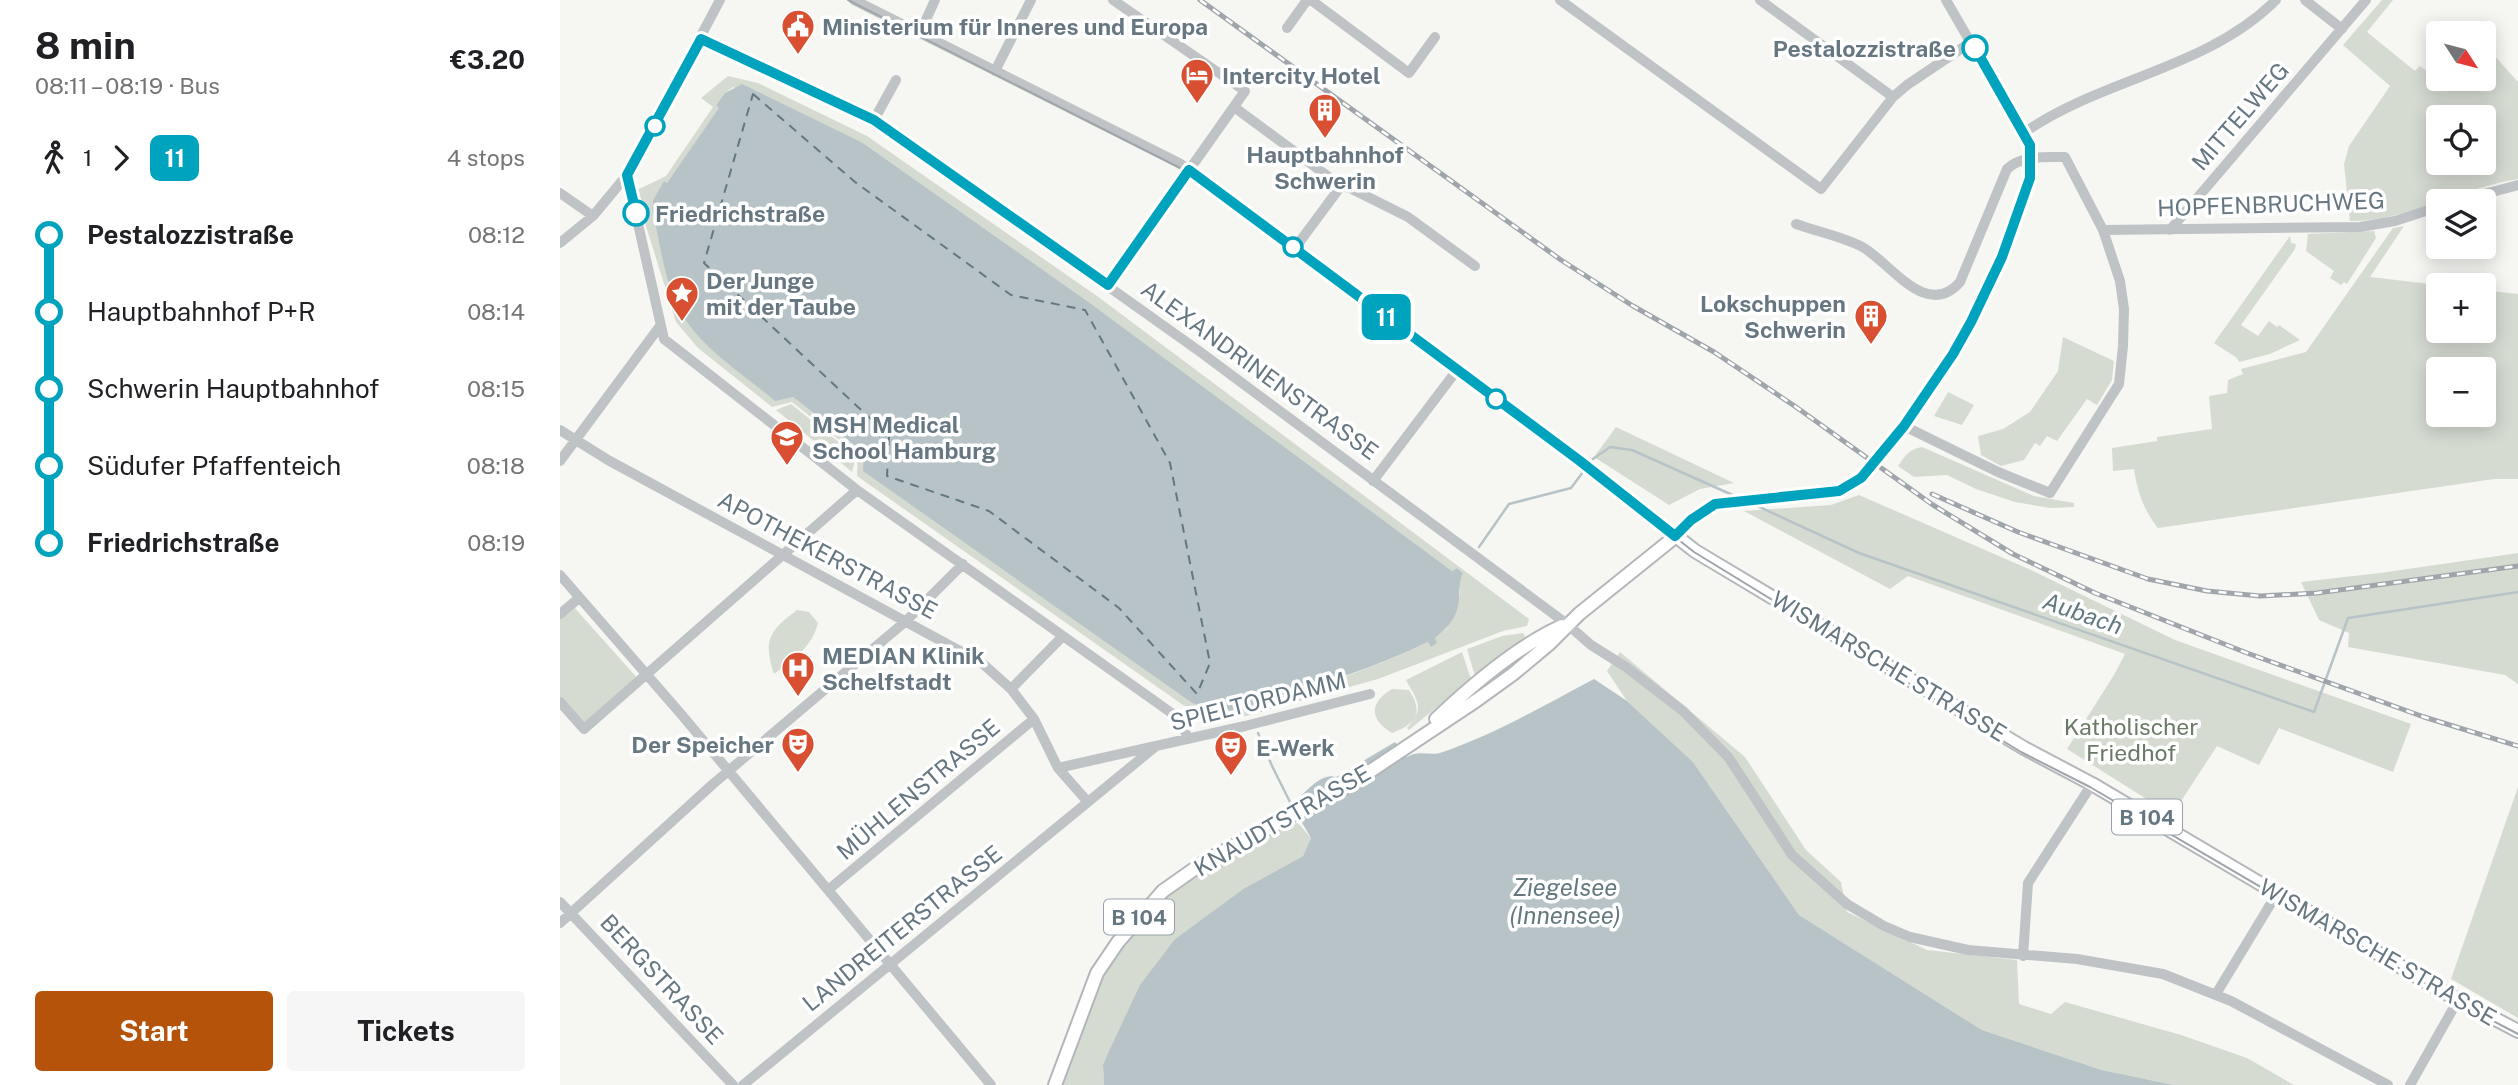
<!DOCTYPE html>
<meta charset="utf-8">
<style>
:root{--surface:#fff;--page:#f6f6f6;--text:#202124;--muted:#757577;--accent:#b45309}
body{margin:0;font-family:"Public Sans",sans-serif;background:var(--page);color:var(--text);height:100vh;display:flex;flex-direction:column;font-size:26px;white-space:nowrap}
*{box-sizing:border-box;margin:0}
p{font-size:23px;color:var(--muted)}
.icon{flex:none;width:38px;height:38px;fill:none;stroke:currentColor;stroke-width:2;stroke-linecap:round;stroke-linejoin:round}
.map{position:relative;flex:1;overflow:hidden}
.panel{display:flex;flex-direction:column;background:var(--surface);width:560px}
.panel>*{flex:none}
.badge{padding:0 14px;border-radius:10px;font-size:24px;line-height:46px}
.needle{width:46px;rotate:126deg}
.buttons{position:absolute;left:1866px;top:21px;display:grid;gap:14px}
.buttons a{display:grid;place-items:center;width:70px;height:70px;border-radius:7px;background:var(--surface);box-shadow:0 4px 18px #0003;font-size:35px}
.map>.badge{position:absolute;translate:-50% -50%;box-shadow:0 0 0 4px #fff}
.legs{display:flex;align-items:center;gap:10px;height:77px;padding:0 35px;font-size:23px}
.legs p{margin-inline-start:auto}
.summary{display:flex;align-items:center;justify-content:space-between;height:119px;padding:0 35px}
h1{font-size:38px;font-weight:700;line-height:52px}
.cta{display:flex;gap:14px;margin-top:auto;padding:14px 35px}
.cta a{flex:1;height:80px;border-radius:7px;background:var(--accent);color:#fff;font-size:28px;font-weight:700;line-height:80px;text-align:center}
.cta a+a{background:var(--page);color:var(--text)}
ul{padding:0 35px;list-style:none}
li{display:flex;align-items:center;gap:24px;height:77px;font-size:26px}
li i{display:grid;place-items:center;width:10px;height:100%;margin:0 9px;background:currentColor}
li i::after{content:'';width:18px;height:18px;margin:-9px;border:5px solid;border-radius:50%;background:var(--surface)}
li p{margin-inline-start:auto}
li:first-child i{background:linear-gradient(#0000 50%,currentColor 0)}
li:last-child i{background:linear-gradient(currentColor 50%,#0000 0)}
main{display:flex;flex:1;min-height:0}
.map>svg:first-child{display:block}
</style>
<main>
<section class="panel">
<div class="summary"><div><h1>8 min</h1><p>08:11 – 08:19 · Bus</p></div><b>€3.20</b></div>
<div class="legs"><svg class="icon" aria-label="walk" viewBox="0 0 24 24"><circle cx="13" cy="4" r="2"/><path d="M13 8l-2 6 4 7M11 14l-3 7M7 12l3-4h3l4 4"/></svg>1<svg class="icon" aria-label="forward" viewBox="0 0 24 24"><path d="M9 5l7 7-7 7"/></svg><b class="badge" style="background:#00a3be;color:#fff">11</b><p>4 stops</p></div>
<ul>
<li><i style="color:#00a3be"></i><b>Pestalozzistraße</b><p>08:12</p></li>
<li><i style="color:#00a3be"></i><span>Hauptbahnhof P+R</span><p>08:14</p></li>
<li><i style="color:#00a3be"></i><span>Schwerin Hauptbahnhof</span><p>08:15</p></li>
<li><i style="color:#00a3be"></i><span>Südufer Pfaffenteich</span><p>08:18</p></li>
<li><i style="color:#00a3be"></i><b>Friedrichstraße</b><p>08:19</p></li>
</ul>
<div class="cta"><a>Start</a><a>Tickets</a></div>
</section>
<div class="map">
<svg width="1958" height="1085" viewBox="0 0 1958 1085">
<rect width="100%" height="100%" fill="#f6f6f3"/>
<path fill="#d6dbd2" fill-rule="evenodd" d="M1822 0H1833L1807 32 1855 71 1860 66 1868 72 1878 64V79H1923V54H1933L1958 82V179C1900 188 1850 221 1790 221L1784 164 1789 146 1830 86 1783 45ZM1878 117H1923V163H1878Z
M168 76 198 83 307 136 537 296 969 619 967 626 943 631 818 679 686 716 658 718 623 705 297 476 298 455 232 402 212 407 138 348 116 322 75 191 106 176 153 107 141 98ZM173 87 303 143 530 303 892 571 897 568 903 573 898 583 900 592 887 628 875 638 871 646 868 642C814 668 760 686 703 702L702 707C679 716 655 708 632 703L304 471V454L233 397 92 208 93 200 104 182 107 183 160 108 156 105 165 93Z
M1844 226 1810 277 1879 285 1878 331H1923V290L1958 294V479H1934L1598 528C1584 511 1577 491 1574 469L1553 471 1552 448 1597 441V437L1652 429 1649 396 1667 393 1668 380 1683 374 1681 369 1746 352 1833 228ZM1878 369H1923V415H1878Z
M1814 231 1816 238 1787 284 1784 282 1781 285 1770 278 1774 271 1746 251 1748 234Z
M1730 236 1731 243 1736 244 1735 249 1681 325 1698 336 1709 321 1717 327 1719 325 1740 340 1710 354 1679 362 1677 358 1654 343Z
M1503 337 1554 361 1552 380 1537 405 1527 399 1497 441 1487 436 1480 446 1475 443 1464 460 1441 466 1421 455 1418 436 1443 429 1470 412 1498 371Z
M1388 392 1414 405 1402 425 1374 416Z
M231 404 296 456 292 472 216 410Z
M1056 427 1174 483 1140 489 1109 505 1034 457Z
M1362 447 1474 496 1514 503V507L1490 508 1455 502 1416 489 1387 475 1354 477 1338 466C1345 456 1349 449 1362 447Z
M1299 495 1471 570 1615 640 1851 724 1833 772 1719 728 1699 765 1657 746 1612 815 1507 749 1554 675 1565 654 1348 576 1330 589 1184 511 1271 505Z
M1958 553V684L1945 675 1788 647 1789 633 1759 620 1741 582 1820 573Z
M12 605 80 681 24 729 0 702V614Z
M237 610 249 612 258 623C252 647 233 660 214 674 203 640 209 631 237 610Z
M963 633 965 636 964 638 915 676 907 649 942 636Z
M902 652 911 679 849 730 847 728C865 708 858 702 846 680Z
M1060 652 1185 757 1246 850 1281 882 1287 912 1367 950 1457 960 1459 1004 1491 1014 1505 1002 1621 1035 1687 1058 1734 1085H1614L1542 1070 1422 1030 1239 915 1133 762 1067 701 1047 671Z
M832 689 849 690C864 713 856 724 832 733 809 719 809 703 832 689Z
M1958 787V1018L1891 979Z
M738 823 751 838 743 856 683 889 615 939 543 1063 544 1085H503C522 1008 559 924 627 878 658 857 693 842 726 825Z"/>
<path fill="#b7c3c6" d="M182 84 303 143 530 303 892 571 897 568 903 573C899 582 900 585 899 595 899 615 890 626 875 638L877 643 871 647 868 642C814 668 760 685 703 701L702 707C679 715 655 709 632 703L303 471 304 453 233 397 215 401C186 376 139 347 121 312 104 282 100 242 92 208L93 200 104 181 107 183 159 108 156 105 165 93Z
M1034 679 1067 701 1133 762 1239 915 1422 1030 1542 1070 1614 1085H544L543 1064 580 985 615 939 683 889 743 856 751 838 731 804C744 796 759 772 776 777L835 742 847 757C859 749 871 757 883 752 935 734 985 705 1034 679Z"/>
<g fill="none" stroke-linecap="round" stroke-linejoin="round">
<path stroke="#b7c3c6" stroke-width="2.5" d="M1033 459 1050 447 1072 450 1177 497
M1193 504 1299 553 1754 712 1788 618 1958 592
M919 547 949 504 1011 488 1023 472
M698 733 712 766 731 804"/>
<path stroke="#63787f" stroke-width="2" stroke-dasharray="9 7" stroke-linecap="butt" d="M193 94 295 182 451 295 525 310 610 463 650 663 637 694 559 608 429 511 327 476 329 436 144 263Z"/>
<defs>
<path id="major" d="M876 719C912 685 957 646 1002 626
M495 1085 537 973 558 942 603 891 647 860 788 786 917 700 953 674 989 644 1019 614 1116 536 1135 551 1464 748 1532 784 1880 990 1958 1031"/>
</defs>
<use href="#major" stroke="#b3b7ba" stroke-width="16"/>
<path stroke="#bfc3c6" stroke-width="10" d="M294 0 619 163 642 178 1032 470 1116 536 1131 520 1155 504 1279 491 1302 478 1344 426 1393 354 1411 322 1442 257 1464 199 1470 178V145L1386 0
M751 0 849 73 875 37
M1000 0 1261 189 1333 97 1347 85 1411 42
M1200 0 1333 97
M1745 0 1782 29
M727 28 747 0
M360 33 375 0
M141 39 314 120 639 351 1007 624 1031 645 1066 667 1123 711 1169 758 1232 855 1287 904 1324 926 1350 937 1408 950 1517 959 1603 974 1671 1001 1828 1085
M435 71 471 0
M674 107 781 186 735 248
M314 120 336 80
M1465 132C1543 78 1647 69 1716 0
M67 175 104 339 297 490 620 719 628 739
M781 186 790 188 848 217 915 266
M0 193 33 216
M1898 201 1958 185
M1236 224C1255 231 1288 238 1304 248 1331 264 1367 320 1400 282L1447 169C1462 155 1485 157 1505 157L1543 230 1560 281 1564 309 1563 346 1559 384 1490 493 1438 472 1344 426
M1543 230 1800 227 1835 221 1878 207
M1610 230 1806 0
M0 243 33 216 67 175 160 0
M548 285 685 91 553 0
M0 430 48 460 422 663 451 689 474 719 498 768 527 801
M0 461 100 326
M813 481 897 370
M0 575 121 714 431 1085
M0 614 19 598
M451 689 503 636
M0 702 24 729 297 490
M498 768 685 726 810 694
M268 890 474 719
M0 902 173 1085
M0 923 153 784 346 621 403 564
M1463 956 1468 883 1532 784
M1656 994 1716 895
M183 1085 595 747
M1850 1085 1898 1000"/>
<use href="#major" stroke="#fff" stroke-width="12"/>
<path stroke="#9fa5aa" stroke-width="2" d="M288 0 628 172 1020 462 1134 552 1461 752 1530 787 1897 1002 1958 1034"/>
<defs>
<path id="rail" d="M640 0 1001 260 1073 306 1154 352 1236 407 1373 505 1453 554 1535 593 1687 653 1864 717 1958 746
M1372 494 1458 532 1588 579 1647 591 1700 596 1757 593 1958 566"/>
</defs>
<use href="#rail" stroke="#9fa5aa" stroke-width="5"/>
<use href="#rail" stroke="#fff" stroke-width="2.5" stroke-dasharray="8" stroke-linecap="butt"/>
</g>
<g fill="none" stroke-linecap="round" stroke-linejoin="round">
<defs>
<path id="line-1" d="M76 213 67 175 141 39 314 120 548 285 629 170 1020 461 1115 536 1131 520 1155 504 1279 491 1301 478 1344 426 1393 354 1411 322 1442 257 1470 178V145L1415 48"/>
</defs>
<use href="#line-1" stroke="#fff" stroke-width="16"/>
<use href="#line-1" stroke="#00a3be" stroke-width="10"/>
</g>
<defs>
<symbol id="civic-pin" viewBox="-11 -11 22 30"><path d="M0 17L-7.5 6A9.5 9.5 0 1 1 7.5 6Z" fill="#d84f31" stroke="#fff"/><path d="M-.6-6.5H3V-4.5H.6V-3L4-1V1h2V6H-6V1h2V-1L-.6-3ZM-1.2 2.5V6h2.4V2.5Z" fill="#fff"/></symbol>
<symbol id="hotel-pin" viewBox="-11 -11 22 30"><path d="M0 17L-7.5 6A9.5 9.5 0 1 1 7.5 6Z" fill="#d84f31" stroke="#fff"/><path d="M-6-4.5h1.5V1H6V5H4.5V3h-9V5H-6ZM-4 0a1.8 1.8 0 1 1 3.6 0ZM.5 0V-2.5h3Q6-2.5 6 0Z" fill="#fff"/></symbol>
<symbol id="building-pin" viewBox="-11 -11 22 30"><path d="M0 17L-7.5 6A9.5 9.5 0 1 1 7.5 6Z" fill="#d84f31" stroke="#fff"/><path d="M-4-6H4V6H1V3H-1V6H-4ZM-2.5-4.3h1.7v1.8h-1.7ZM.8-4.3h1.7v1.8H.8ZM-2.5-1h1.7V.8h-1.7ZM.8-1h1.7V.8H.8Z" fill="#fff"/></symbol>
<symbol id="sight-pin" viewBox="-11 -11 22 30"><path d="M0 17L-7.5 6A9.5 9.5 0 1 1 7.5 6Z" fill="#d84f31" stroke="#fff"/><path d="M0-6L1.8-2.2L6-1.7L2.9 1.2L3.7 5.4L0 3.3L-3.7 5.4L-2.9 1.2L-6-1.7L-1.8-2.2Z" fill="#fff"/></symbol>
<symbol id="university-pin" viewBox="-11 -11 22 30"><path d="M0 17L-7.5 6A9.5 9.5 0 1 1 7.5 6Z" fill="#d84f31" stroke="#fff"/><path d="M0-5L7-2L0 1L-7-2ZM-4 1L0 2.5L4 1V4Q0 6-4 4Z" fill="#fff"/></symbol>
<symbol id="hospital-pin" viewBox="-11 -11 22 30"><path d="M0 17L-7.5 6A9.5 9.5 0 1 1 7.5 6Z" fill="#d84f31" stroke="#fff"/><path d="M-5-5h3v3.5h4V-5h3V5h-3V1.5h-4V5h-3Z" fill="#fff"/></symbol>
<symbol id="theatre-pin" viewBox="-11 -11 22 30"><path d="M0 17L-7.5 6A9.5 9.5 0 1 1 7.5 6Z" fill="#d84f31" stroke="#fff"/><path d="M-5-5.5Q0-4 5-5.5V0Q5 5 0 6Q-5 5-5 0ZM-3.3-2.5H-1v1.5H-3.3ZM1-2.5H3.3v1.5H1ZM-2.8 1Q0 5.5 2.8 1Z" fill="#fff"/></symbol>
</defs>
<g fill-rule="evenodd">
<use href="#civic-pin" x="219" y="7" width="38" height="52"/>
<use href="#hotel-pin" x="618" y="56" width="38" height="52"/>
<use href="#building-pin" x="746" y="91" width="38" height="52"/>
<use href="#sight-pin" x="103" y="274" width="38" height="52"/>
<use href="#building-pin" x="1292" y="297" width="38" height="52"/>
<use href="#university-pin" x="208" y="418" width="38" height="52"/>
<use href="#hospital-pin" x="219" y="649" width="38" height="52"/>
<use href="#theatre-pin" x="219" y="725" width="38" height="52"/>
<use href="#theatre-pin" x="652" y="728" width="38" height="52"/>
</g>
<g fill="#fff" stroke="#00a3be" stroke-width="3.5">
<circle cx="1415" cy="48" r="12"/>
<circle cx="95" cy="126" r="9"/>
<circle cx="76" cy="213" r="12"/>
<circle cx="733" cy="247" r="9"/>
<circle cx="936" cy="399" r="9"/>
</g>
<g text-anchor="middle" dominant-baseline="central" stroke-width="7" stroke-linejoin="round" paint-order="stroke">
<g fill="#fff" stroke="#95a0a8" stroke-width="2">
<rect x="1552" y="799.5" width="70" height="35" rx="5"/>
<rect x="544" y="899.5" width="70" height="35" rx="5"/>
</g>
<g font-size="21" font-weight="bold" fill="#677782">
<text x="1587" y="817">B 104</text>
<text x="579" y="917">B 104</text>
</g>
<g font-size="23" font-weight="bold" fill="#677782" stroke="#fff" text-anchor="start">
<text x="262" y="26">Ministerium für Inneres und Europa</text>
<text x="662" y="75">Intercity Hotel</text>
<text x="765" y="154" text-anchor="middle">Hauptbahnhof<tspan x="765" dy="26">Schwerin</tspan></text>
<text x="146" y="280">Der Junge<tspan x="146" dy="26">mit der Taube</tspan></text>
<text x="1286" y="303" text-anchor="end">Lokschuppen<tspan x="1286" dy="26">Schwerin</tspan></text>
<text x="252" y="424">MSH Medical<tspan x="252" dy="26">School Hamburg</tspan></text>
<text x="262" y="655">MEDIAN Klinik<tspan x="262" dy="26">Schelfstadt</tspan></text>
<text x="214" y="744" text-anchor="end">Der Speicher</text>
<text x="696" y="747">E-Werk</text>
</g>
<g font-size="23" font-weight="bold" fill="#677782" stroke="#fff" text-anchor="end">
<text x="1396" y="48">Pestalozzistraße</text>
<text x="95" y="213" text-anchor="start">Friedrichstraße</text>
</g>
<g font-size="23" fill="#677782" stroke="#fff">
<text transform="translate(1680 116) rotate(-49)">MITTELWEG</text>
<text transform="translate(1711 204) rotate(-2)">HOPFENBRUCHWEG</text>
<text transform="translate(700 370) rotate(36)">ALEXANDRINENSTRASSE</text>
<text transform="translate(268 555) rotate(28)">APOTHEKERSTRASSE</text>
<text transform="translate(1329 666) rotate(31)">WISMARSCHE STRASSE</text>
<text transform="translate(698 701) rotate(-14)">SPIELTORDAMM</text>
<text transform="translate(358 789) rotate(-40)">MÜHLENSTRASSE</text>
<text transform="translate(722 820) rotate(-30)">KNAUDTSTRASSE</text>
<text transform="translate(342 928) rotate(-39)">LANDREITERSTRASSE</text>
<text transform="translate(1818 952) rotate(30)">WISMARSCHE STRASSE</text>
<text transform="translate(102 979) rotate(47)">BERGSTRASSE</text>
</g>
<g font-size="23" fill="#6a7a65" stroke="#fff">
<text x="1571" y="726">Katholischer<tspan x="1571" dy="26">Friedhof</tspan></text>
</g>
<g font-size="24" font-style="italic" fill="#63787f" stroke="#fff">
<text transform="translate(1523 613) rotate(19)">Aubach</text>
<text x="1005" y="887">Ziegelsee<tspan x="1005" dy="28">(Innensee)</tspan></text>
</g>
</g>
</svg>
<div class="buttons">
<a><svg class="needle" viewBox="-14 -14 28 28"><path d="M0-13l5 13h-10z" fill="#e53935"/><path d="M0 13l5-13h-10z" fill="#757577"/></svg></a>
<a><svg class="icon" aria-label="locate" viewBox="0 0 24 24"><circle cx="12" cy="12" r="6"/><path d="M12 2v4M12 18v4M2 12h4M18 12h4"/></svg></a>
<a><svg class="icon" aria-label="layers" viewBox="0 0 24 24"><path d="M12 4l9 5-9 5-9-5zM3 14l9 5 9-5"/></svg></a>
<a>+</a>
<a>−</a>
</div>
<b class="badge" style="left:826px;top:317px;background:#00a3be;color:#fff">11</b>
</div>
</main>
